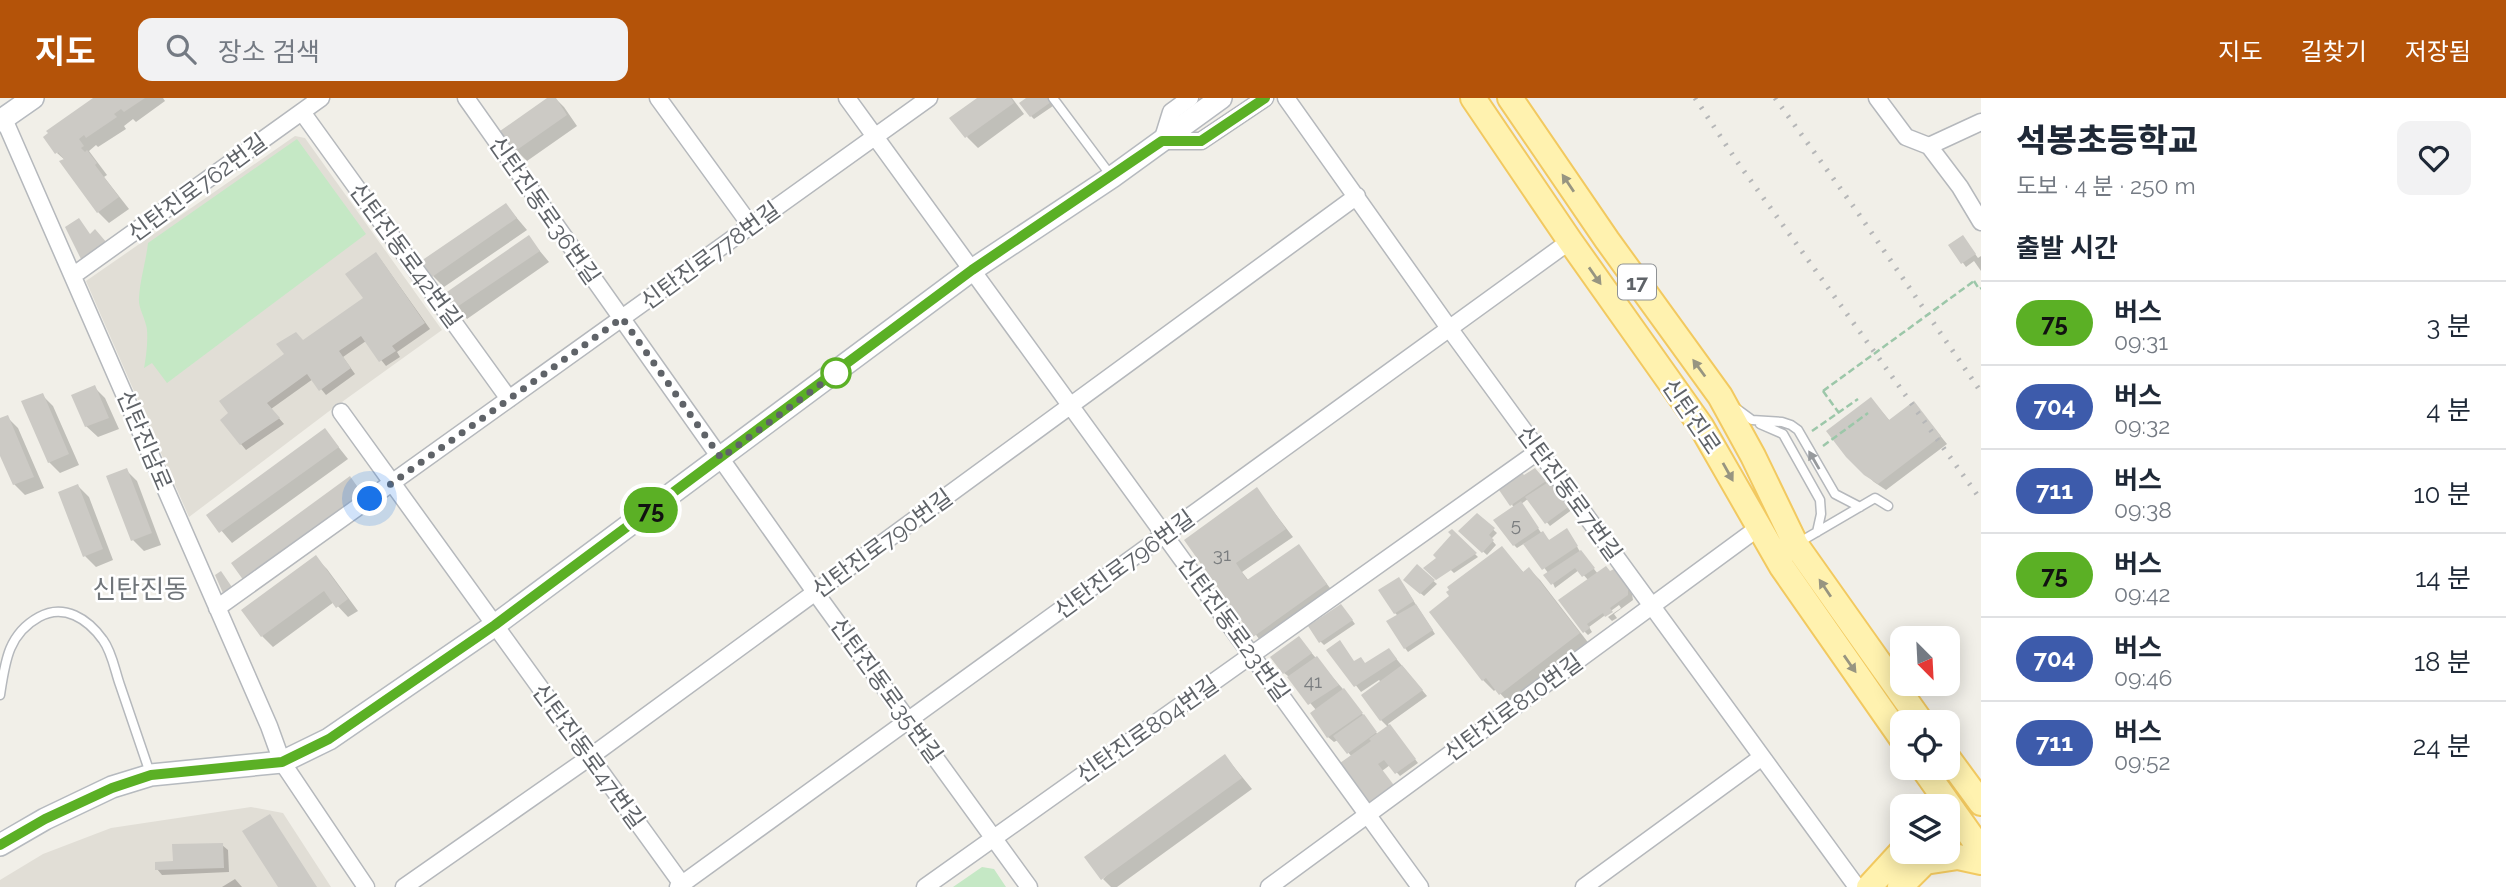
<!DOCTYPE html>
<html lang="ko">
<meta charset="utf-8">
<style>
:root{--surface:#fff;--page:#f2f2f3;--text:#1f2937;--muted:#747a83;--line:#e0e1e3;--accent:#b45309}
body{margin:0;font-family:Raleway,"Noto Sans KR",sans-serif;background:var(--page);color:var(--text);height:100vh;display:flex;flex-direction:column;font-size:26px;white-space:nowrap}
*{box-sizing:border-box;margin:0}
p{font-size:23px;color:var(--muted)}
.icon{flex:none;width:38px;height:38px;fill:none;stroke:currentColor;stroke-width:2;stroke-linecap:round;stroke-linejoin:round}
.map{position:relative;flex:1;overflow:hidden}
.details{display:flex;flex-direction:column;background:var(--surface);width:525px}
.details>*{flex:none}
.badge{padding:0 14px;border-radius:23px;font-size:24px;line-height:46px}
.needle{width:46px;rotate:156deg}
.buttons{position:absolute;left:1890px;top:528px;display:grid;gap:14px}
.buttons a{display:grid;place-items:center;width:70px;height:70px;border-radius:14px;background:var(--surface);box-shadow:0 4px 18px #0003;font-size:35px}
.you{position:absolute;width:35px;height:35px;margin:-18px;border:5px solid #fff;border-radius:50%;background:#1a73e8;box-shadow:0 0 0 10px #1a73e833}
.map>.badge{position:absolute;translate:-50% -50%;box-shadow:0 0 0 4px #fff}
h2{padding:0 35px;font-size:26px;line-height:63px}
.round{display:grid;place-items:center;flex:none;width:74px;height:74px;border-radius:14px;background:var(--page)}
.overview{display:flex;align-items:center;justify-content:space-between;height:119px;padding:0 35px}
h1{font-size:33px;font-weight:800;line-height:52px}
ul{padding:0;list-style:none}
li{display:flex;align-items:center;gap:21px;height:84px;padding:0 35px;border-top:2px solid var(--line)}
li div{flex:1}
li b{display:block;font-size:26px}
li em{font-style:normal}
li .badge{min-width:77px;font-weight:700;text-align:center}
header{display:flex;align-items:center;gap:42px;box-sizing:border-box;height:98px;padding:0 35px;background:var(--accent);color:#fff}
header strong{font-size:33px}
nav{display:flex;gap:38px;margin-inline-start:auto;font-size:24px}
.search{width:490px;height:63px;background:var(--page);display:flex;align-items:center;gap:18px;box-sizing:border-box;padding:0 24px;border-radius:14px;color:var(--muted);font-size:26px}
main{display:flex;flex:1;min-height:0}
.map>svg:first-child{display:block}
</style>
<header>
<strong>지도</strong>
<div class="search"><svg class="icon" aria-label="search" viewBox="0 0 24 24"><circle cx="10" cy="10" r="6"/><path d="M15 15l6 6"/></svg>장소 검색</div>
<nav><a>지도</a><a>길찾기</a><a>저장됨</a></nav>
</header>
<main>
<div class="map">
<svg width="1981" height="789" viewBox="0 0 1981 789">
<rect width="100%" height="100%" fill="#f1efe8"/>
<path fill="#e1ded6" d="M295 38 305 40 442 232 328 314 189 419 86 183Z
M251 709 283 715 331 789H0V782L43 756 111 730Z"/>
<path fill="#c5e8c5" d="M297 41 366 136 167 285 152 265 144 270C146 261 149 236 146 227 144 218 138 209 139 200 140 182 146 163 148 145Z
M982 769 994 771 1006 789H953Z"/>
<path fill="#0003" d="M96 0H163L165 3 136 24 133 21 124 28 126 31 98 49 96 47 89 53 107 77 104 79 129 111 109 125 98 114 65 62 57 55Z
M550 0H555L564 9 577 28 527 63 516 52Z
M980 0H1012L1024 16 978 50 967 39Z
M1029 0H1047L1053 8 1034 21 1031 18Z
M506 107 527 132 444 189 433 178Z
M529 140 549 164 467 221 446 197Z
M1966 143 1978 160 1981 158V173L1974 163 1966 169 1950 147Z
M381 162 430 231 397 254 400 259 386 268 366 243 343 259 355 276 326 297 313 281 271 311 284 326 246 352 241 346 303 244 365 200Z
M94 289 105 300 119 331 98 339 86 328Z
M42 297 53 308 79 367 60 375 49 364Z
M1871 301 1890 323 1914 305 1947 346 1886 392 1874 384 1847 358Z
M7 319 18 330 44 390 25 397 14 386 0 354V322Z
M325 332 348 361 232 445 208 417Z
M126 372 137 383 161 447 144 453 133 442Z
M1538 376 1573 411 1550 428 1528 401 1521 406 1542 436 1550 443 1570 436 1579 452 1598 476 1610 475 1619 478 1632 496 1633 502 1614 516 1617 520 1612 523 1608 519 1621 510 1619 507 1589 529 1592 534 1588 537 1585 534 1589 483 1579 472 1555 490 1549 476 1525 445 1517 450 1514 447 1515 410 1512 407 1524 380Z
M350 380 373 408 256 493 245 482Z
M78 388 89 399 113 462 96 469 85 458Z
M1257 392 1293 439 1242 474 1249 483 1299 449 1333 494 1262 545 1186 442Z
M1477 417 1497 435 1491 441 1496 447 1487 457 1460 433Z
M1452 433 1478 459 1454 475 1435 457 1454 437Z
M1502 450 1524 475 1529 471 1540 482 1590 547 1511 607 1496 591 1494 593 1483 582Z
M316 460 327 471 358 513 348 519 334 504 273 549 262 538Z
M1417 469 1437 486 1424 498 1408 485Z
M1402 485 1435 536 1408 554 1405 550 1398 518 1395 515Z
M1344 511 1355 526 1324 547 1320 543Z
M1302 544 1349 598 1378 637 1388 629 1381 622V584L1379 582 1361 594 1329 552 1355 564 1365 566 1394 558 1427 598 1388 626 1418 665 1400 678 1390 667 1382 673 1352 659 1338 642 1334 644 1328 639 1316 612 1288 578 1284 575Z
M1225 658 1252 691 1117 789H1111L1103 781Z
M222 747 228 752 229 774 162 777 157 771Z
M235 781 242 789H222Z"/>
<path fill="#cccac5" d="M93 0H145L124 14 121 11 114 16 117 19 86 40 84 37 79 41 84 48 81 50 85 54 87 52 97 65 95 67 119 99 97 115 59 63 64 61 58 54 55 56 43 39 48 35 46 33Z
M547 0H556L567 17 514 54 500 33Z
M977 0H1011L1014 5 965 40 949 20Z
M1026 0H1048L1051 4 1030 19 1019 5Z
M506 105 517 120 432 179 421 163Z
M79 120 90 136 95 131 107 145 82 163 65 129Z
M529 137 540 153 454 211 444 196Z
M1963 137 1976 156 1961 166 1948 147Z
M376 154 425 225 392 248 396 253 379 264 361 238 339 253 351 270 319 293 307 276 267 305 280 320 240 347 220 322 228 315 219 303 284 256 276 246 296 234 303 242 363 200 345 176Z
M95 287 109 320 85 329 71 297Z
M43 295 69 356 48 365 21 303Z
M1871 299 1889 322 1914 303 1941 338 1878 386 1864 377 1846 359 1826 333Z
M8 317 34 379 13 387 0 358V320Z
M325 330 339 349 219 435 206 417Z
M127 370 152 435 131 443 106 378Z
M1535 370 1546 383 1510 408 1499 392 1522 375 1524 377Z
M350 378 363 397 244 483 231 465Z
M1553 381 1571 407 1545 426 1525 399Z
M78 386 103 451 83 459 58 394Z
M1257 389 1286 431 1236 465 1247 482 1299 446 1327 486 1253 539 1184 442Z
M1521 403 1539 430 1513 448 1493 422Z
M1477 415 1495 430 1489 437 1494 442 1482 455 1458 433Z
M1567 430 1578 448 1542 472 1523 446 1543 433 1549 442Z
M1452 431 1477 455 1436 482 1423 470 1436 460 1433 457 1451 437 1448 434Z
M1502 448 1523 474 1529 469 1580 535 1499 597 1486 580 1482 583 1429 514 1449 498 1446 494 1449 492 1447 489Z
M1581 452 1595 470 1582 479 1575 470 1551 487 1543 477Z
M316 457 348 501 336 510 324 493 261 539 241 512Z
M1417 466 1435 482 1420 496 1403 482Z
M1606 468 1610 473 1614 471 1628 489V497L1610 510 1613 514 1605 519 1603 515 1587 526 1590 530 1583 535 1558 502Z
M221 473 236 495 226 502 215 477Z
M1399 479 1414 503 1394 516 1378 492Z
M1341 506 1353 522 1319 545 1308 528Z
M1416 506 1433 532 1404 551 1386 523Z
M1299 538 1312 555 1283 576 1270 559Z
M1340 542 1354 563 1361 559 1365 565 1389 550 1397 561 1354 589 1326 552Z
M1317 558 1339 587 1308 607 1287 579Z
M1402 567 1423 592 1380 623 1361 597Z
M1344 590 1363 615 1327 640 1310 615Z
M1364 616 1377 634 1347 656 1333 638Z
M1390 626 1416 661 1395 676 1384 662 1378 666 1396 690 1371 707 1340 665 1371 643 1369 641Z
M1225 656 1242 680 1101 782 1084 759Z
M270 716 317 789H278L242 733Z
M223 745 224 770 155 772V764L173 763 172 746Z"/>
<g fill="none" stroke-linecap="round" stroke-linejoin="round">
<defs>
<path id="lane" d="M1053 0 1112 79
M1737 311 1752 322 1782 324 1791 327 1798 332 1835 396 1860 409
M1760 326 1783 336 1820 402 1821 416 1817 434
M1798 445 1875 400 1888 408
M0 597C5 564 8 536 39 519 64 505 88 521 103 542 112 554 115 573 120 587 130 617 140 646 150 675"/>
<path id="street" d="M466 0 815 494 1029 789
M658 0 751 128
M847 0 1420 789
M1190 0 1171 14 1162 43H1201L1265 0
M1286 0 1449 230 1857 789
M1877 0 1906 39 1929 48 1960 89 1981 124
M302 14 509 301
M4 21 269 628 282 664 366 789
M1929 48 1981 24
M74 177 321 0
M341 314 684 789
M217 510 929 0
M404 789 590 659 1357 98
M678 789 1570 143
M925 789 1540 352
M1269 789 1758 430
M1584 789 1762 659"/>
<path id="secondary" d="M0 23 33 0
M0 747 45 721 112 689 151 677 282 664 329 641 495 527 972 172 1112 79 1221 0"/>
<path id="primary" d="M1473 0 1570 143 1701 328 1782 469 1902 641
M1510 0 1607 142 1720 298 1753 358 1796 447 1922 625
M1948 660 1981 705
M1923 670 1981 752
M1925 764 1958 759 1981 764
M1869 789 1902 753
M1900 789 1935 754"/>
</defs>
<use href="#lane" stroke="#b5b8bc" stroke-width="11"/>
<use href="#street" stroke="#b5b8bc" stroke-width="19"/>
<use href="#secondary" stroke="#b6babf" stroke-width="24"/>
<use href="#primary" stroke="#f2c960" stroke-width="28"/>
<path stroke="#9cc7a9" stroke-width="2.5" stroke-dasharray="7 3.5" stroke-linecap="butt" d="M1974 183 1979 191 1981 190
M1823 293 1839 315
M1812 333 1858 301
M1823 348 1868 315"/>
<use href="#lane" stroke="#fff" stroke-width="8"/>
<use href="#street" stroke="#fff" stroke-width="16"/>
<use href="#secondary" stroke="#fff" stroke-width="21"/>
<use href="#primary" stroke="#fff2af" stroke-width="24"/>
<path stroke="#b6b7b8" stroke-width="5" stroke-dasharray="2 9" stroke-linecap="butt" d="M1695 0 1736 62 1981 402
M1775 0 1856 112 1981 294"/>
<path stroke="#9cc7a9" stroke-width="2.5" stroke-dasharray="7 3.5" stroke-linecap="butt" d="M1823 293 1974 183"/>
</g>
<defs><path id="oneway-solid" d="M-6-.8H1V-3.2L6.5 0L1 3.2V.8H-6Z" transform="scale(1.75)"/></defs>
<g fill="#979581">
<use href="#oneway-solid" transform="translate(1568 85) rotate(-124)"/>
<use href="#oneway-solid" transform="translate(1595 178) rotate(55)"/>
<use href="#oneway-solid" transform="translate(1699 270) rotate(-126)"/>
<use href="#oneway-solid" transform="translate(1728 374) rotate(61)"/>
<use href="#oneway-solid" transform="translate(1825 490) rotate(-124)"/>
<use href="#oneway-solid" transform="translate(1850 566) rotate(55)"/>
</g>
<use fill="#979a9d" href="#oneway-solid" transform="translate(1814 362) rotate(-120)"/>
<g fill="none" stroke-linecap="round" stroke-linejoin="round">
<defs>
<path id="line" d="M0 747 45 721 112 690 151 677 282 664 329 641 495 527 972 172 1162 43H1201L1265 0"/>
</defs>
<use href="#line" stroke="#fff" stroke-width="16"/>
<use href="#line" stroke="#5bb025" stroke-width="10"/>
<path stroke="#5f6368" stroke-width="7" stroke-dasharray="0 12.6" d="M370 401 622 220 721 360 836 275"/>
</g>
<circle fill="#fff" stroke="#5bb025" stroke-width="3.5" cx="836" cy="275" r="14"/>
<g text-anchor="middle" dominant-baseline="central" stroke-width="5" stroke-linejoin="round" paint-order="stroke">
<g font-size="19" fill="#7a7d7f">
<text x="1516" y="426">5</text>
<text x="1222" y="456">31</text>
<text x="1313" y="583">41</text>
</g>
<rect fill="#fff" stroke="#8f9295" stroke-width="2" x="1618" y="166.5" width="38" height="35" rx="5"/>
<g font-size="21" font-weight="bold" fill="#5f6368">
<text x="1637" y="184">17</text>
</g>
<g font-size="23" fill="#5f6368" stroke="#fff">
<text transform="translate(197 89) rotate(-36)">신탄진로762번길</text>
<text transform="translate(545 112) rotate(55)">신탄진동로36번길</text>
<text transform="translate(406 157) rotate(54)">신탄진동로42번길</text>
<text transform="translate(710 157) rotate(-36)">신탄진로778번길</text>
<text transform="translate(1692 318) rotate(56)">신탄진로</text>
<text transform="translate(145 342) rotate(67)">신탄진남로</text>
<text transform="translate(1570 395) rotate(54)">신탄진동로7번길</text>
<text transform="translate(882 445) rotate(-36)">신탄진로790번길</text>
<text transform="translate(1124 466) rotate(-36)">신탄진로796번길</text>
<text transform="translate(1234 531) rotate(54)">신탄진동로23번길</text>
<text transform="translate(887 592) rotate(54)">신탄진동로35번길</text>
<text transform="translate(1513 609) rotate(-36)">신탄진로810번길</text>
<text transform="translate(1147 631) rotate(-35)">신탄진로804번길</text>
<text transform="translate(589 658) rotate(54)">신탄진동로47번길</text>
</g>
<g font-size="26" fill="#70757a" stroke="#fff">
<text x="140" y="491">신탄진동</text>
</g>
</g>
</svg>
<div class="buttons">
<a><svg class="needle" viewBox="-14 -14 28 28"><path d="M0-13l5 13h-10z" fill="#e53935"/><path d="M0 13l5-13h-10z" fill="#747a83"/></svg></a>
<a><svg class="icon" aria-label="locate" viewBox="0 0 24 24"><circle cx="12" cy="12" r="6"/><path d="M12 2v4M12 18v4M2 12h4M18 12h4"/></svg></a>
<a><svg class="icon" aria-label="layers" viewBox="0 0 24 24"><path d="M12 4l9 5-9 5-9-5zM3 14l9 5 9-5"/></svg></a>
</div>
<div class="you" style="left:370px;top:401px"></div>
<b class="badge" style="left:651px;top:412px;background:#5bb025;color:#111">75</b>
</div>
<section class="details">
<div class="overview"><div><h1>석봉초등학교</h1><p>도보 · 4 분 · 250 m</p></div><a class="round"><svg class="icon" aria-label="heart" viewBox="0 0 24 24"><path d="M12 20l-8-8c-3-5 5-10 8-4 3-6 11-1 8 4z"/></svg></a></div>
<h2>출발 시간</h2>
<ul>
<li><span class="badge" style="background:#5bb025;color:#111">75</span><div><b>버스</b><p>09:31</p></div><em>3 분</em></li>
<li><span class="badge" style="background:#3d5bab;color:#fff">704</span><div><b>버스</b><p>09:32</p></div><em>4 분</em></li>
<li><span class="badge" style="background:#3d5bab;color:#fff">711</span><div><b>버스</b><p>09:38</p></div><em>10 분</em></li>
<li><span class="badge" style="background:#5bb025;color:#111">75</span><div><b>버스</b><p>09:42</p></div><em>14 분</em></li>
<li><span class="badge" style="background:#3d5bab;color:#fff">704</span><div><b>버스</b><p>09:46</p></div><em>18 분</em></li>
<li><span class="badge" style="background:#3d5bab;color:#fff">711</span><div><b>버스</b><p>09:52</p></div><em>24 분</em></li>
</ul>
</section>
</main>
